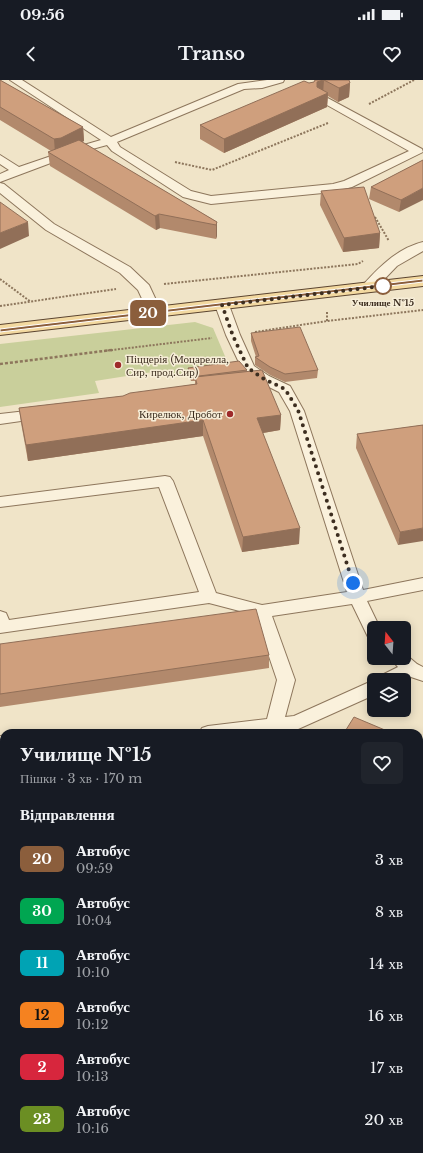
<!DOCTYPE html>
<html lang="uk">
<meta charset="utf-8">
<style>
:root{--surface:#171b24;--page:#20242c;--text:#f1f3f6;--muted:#9ea1a6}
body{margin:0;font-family:"Libre Baskerville",serif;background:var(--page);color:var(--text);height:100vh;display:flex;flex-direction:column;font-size:15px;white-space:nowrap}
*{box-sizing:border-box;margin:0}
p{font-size:13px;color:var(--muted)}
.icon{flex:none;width:22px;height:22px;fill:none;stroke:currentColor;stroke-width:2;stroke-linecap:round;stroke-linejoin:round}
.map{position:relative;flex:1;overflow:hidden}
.drawer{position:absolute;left:0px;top:649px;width:423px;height:424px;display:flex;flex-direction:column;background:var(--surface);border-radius:12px 12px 0 0;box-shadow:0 2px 10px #0003}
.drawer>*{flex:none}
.badge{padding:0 8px;border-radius:6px;font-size:14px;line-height:26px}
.needle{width:26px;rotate:343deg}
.controls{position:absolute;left:367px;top:541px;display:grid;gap:8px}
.controls a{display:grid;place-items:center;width:44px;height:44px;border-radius:6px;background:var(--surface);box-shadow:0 2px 10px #0003;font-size:20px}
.you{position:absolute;width:20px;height:20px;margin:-10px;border:3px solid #fff;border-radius:50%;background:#1a73e8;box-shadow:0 0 0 6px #1a73e833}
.map>.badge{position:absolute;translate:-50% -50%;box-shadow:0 0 0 2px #fff}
h2{padding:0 20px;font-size:15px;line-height:36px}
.round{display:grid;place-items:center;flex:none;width:42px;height:42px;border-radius:6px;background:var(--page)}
.overview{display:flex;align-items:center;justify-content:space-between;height:68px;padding:0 20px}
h1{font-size:19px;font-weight:800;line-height:30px}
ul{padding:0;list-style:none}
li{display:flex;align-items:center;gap:12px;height:52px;padding:0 20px}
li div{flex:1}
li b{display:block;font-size:15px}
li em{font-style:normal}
li .badge{min-width:44px;font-weight:700;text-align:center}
.status{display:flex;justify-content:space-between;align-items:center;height:28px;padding:0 20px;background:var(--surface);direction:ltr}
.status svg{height:11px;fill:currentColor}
header{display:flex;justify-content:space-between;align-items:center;height:52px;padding:0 20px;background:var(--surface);font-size:18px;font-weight:800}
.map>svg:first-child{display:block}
</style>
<div class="status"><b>09:56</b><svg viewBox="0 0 49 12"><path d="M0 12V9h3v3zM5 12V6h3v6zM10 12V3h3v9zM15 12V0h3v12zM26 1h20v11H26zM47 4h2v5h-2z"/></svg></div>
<header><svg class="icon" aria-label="back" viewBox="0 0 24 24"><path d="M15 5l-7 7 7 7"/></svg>Transo<svg class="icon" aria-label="heart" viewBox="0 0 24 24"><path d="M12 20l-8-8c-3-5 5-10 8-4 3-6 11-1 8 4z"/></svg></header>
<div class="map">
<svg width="423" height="1073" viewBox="0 0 423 1073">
<rect width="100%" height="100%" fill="#f0e4c8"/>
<path fill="#c9cf9b" d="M195 242 213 248 230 288 167 296 165 290 95 301 99 313 0 327V264Z"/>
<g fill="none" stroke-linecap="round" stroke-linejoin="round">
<defs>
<path id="service" d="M10 0H22L111 57 238 4 267 0H284L283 2 262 8 244 9 117 62 120 67 191 111 211 116 333 104 344 101 409 71 318 20 317 18 318 16 322 15 422 69 423 72 352 107 333 112 211 124 183 117 112 71 107 65 74 74 70 73 68 71 70 69 101 60Z
M60 73 64 74 66 76 64 78 0 102V94L9 90 0 84V75L19 87Z
M0 103 4 104 54 144 130 187 149 205 162 233 160 236H150L138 210 120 193 46 150 0 113Z
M423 162V171L397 186 373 211H363L361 208 363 205C379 187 398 168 423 162Z
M222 221 227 222 229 225 240 255 254 286 269 296 290 306 304 331 363 510 423 498V510L367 521 380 548H374V559L368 557 352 524 272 536 295 600 285 637 294 636 374 600V615L296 650 279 653H199L202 648 208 646 267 639 277 600 255 535 209 523 0 553V531L6 533 9 540 199 512 159 407 0 427V417L165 396 170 397 173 401 216 513 262 525 347 512 290 331 279 312 259 302 243 291 226 255 215 225 217 222Z
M44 329 49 331 51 334 49 337 0 344V334Z
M404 573 417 584 423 587V601L411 597 404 600H379L382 595 398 587 390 578H404Z
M0 656 4 657V671L0 670Z
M419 788 423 789V807L419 806Z"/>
<path id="minor" d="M0 957 4 959V987L0 985Z
M223 1069H261L263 1073H225Z"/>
<path id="primary" d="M423 196V206L0 255V245Z"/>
</defs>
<use href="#service" stroke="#8d765c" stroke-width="2"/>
<use href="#minor" stroke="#8d765c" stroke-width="2"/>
<use href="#primary" stroke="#5b4430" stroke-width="2"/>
<path stroke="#8d765c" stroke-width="2" stroke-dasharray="2 1.5" stroke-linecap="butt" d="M369 24 414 0
M175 82 212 90 328 43
M375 137 389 161
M0 199 31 222
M164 204 358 184 363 181
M0 226 116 209
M327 232V241
M255 252 327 241 423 230
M104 271 212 258"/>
<path stroke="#8d765c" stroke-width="2.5" stroke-dasharray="3 2" stroke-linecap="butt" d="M0 284 112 270"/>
<use href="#service" fill="#faf1dc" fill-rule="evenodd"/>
<use href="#minor" fill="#faf1dc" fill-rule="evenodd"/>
<use href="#primary" fill="#f3d9a0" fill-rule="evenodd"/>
</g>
<path fill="#b2896c" d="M0 0 83 47 84 61 82 62 217 142V156L216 159 160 148 156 150 50 86 48 72 51 71 0 40Z
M315 0H349L350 3 349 17 338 22 328 16 327 27 224 73 200 59V45L309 3 314 2Z
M423 80 399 132 369 119 371 107Z
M321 111 380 153 379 168 343 172 320 125Z
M251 253 318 290 317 298 285 302 270 295 255 285V277H256L251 261Z
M188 288 247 290V292L281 335 280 350 263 353 299 464 242 472 203 356 28 381 21 343 19 328 123 316 195 304V301H191L188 293Z
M423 345 398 465 356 368 357 354Z
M0 564 269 575V588L0 627Z
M419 664 423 666V731L419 729Z"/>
<path fill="#916f58" d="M324 0 323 14 317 15V2Z
M350 3 349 17 338 22 339 8Z
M328 13 327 27 224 73V59Z
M83 47 84 61 62 72 55 73 54 59Z
M423 108V120L399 132 401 120Z
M159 134 160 148 156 150 155 136Z
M28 142 29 156 0 169V153Z
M217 142V156L216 159V145Z
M380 153 379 168 343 172 344 158Z
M281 335 280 350 257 354V338Z
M203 340V356L28 381 26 365Z
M300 448 299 464 242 472 243 457Z
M423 448V461L398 465 400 452Z"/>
<path fill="#cf9f7d" stroke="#916f58" d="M0 0 83 47 61 58 54 59 0 27Z
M315 0H323L317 2V7L328 13 224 59 200 45 304 1 309 3 314 2Z
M324 0H349L350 3 339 8Z
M79 60 217 142 216 145 159 134 155 136 48 72Z
M423 80V108L401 120 371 107Z
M364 107 380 153 344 158 321 111Z
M0 122 28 142 0 153Z
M300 247 318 290 285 294 270 287 255 277 259 276 251 253Z
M239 281 247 290 191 297 188 288Z
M262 290 281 335 257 338 300 448 243 457 203 340 26 365 19 328 123 316 130 313 197 304 195 297Z
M423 345V448L400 452 357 354Z
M256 529 269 575 0 614V564Z
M354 637 392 653H344Z
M419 664 423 666V719L419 717Z"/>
<path fill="#8b5e3c" stroke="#fff" d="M423 199V202L0 252V249Z"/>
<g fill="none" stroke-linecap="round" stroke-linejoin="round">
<path stroke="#3d2e20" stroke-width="4" stroke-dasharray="0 7.2" d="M353 503 298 330 285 309 264 299 248 288 233 256 222 225 383 206"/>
</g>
<circle fill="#fff" stroke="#8b5e3c" stroke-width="2" cx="383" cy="206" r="8"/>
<g fill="#9e2a2b" stroke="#f7eed8" stroke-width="1.5">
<circle cx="118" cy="285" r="4"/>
<circle cx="230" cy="334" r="4"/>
</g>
<g text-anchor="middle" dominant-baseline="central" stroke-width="3" stroke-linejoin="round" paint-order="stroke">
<g font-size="9" font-weight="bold" fill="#3d2e20" stroke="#f7eed8">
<text x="383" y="222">Училище №15</text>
</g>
<g font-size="11" fill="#3d2e20" stroke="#f7eed8" text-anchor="start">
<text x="126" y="279">Піццерія (Моцарелла,<tspan x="126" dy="13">Сир, прод.Сир)</tspan></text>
<text x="222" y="334" text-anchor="end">Кирелюк, Дробот</text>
</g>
</g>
</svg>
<div class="controls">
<a><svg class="needle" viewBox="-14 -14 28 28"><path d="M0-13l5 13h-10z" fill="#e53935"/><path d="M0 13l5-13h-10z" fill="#9ea1a6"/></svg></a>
<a><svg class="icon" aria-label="layers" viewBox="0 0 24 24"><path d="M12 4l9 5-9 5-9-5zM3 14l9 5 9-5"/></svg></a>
</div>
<div class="you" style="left:353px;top:503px"></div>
<b class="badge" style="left:148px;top:233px;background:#8b5e3c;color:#fff">20</b>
<section class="drawer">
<div class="overview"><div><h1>Училище №15</h1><p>Пішки · 3 хв · 170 m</p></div><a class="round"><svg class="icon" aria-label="heart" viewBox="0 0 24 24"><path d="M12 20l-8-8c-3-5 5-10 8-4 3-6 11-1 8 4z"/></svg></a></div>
<h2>Відправлення</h2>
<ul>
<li><span class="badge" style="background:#8b5e3c;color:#fff">20</span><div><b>Автобус</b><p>09:59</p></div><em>3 хв</em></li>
<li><span class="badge" style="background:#00a651;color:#fff">30</span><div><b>Автобус</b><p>10:04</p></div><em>8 хв</em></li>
<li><span class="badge" style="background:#00a3b4;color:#fff">11</span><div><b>Автобус</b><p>10:10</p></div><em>14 хв</em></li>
<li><span class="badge" style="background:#f58220;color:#111">12</span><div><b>Автобус</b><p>10:12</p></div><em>16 хв</em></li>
<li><span class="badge" style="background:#d7263d;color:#fff">2</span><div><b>Автобус</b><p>10:13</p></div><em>17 хв</em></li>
<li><span class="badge" style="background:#6b8e23;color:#fff">23</span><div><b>Автобус</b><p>10:16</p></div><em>20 хв</em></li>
</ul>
</section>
</div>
